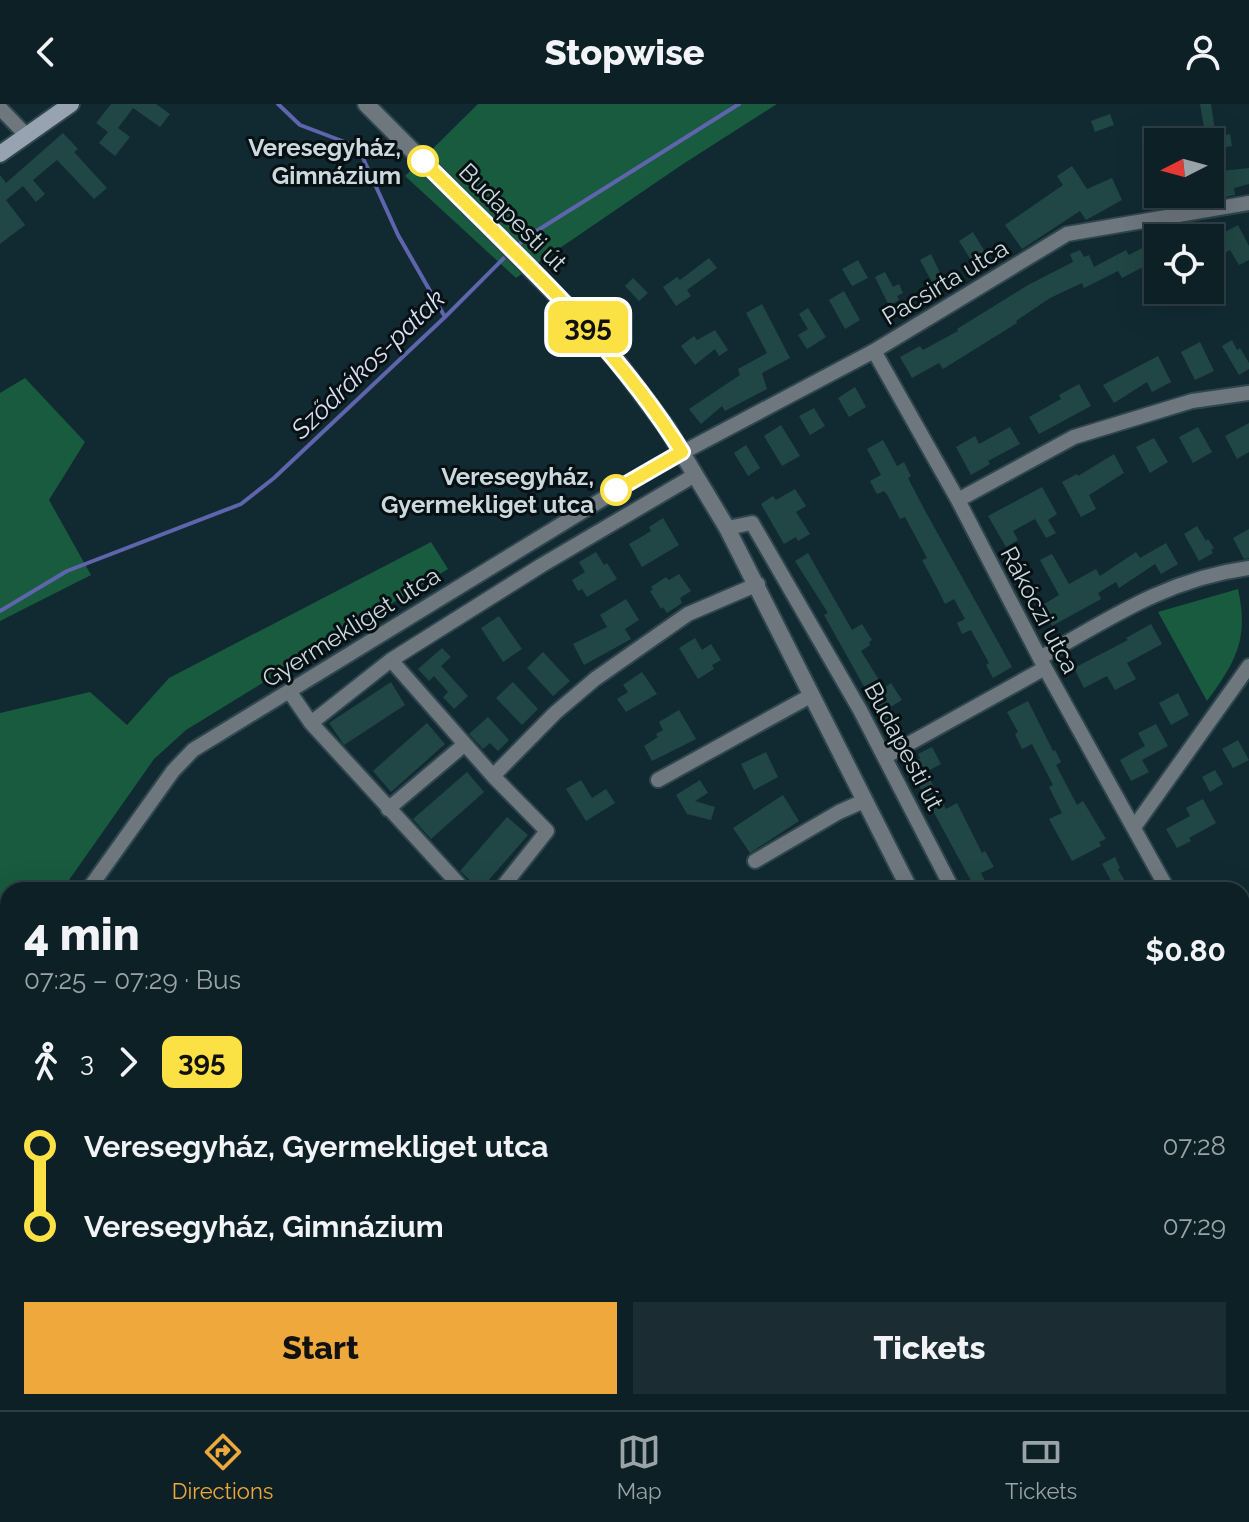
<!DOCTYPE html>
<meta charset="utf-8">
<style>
:root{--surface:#0d2026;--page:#1b2d32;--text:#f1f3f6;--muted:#9aa3a7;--line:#2d3e43;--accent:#eea83c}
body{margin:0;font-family:Raleway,sans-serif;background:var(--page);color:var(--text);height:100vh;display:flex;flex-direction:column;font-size:30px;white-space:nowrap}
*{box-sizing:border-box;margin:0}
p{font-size:26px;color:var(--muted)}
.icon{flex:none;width:44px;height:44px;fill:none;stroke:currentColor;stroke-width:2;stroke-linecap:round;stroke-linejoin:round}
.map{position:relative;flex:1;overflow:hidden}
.sheet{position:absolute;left:0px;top:778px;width:1250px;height:528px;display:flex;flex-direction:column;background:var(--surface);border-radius:24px 24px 0 0;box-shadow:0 8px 32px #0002,0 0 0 2px var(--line)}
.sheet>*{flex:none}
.badge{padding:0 16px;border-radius:12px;font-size:28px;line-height:52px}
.needle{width:52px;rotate:264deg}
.tools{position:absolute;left:1144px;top:24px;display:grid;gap:16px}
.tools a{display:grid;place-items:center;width:80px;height:80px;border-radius:0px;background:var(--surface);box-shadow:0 8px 32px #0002,0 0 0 2px var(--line);font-size:40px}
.map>.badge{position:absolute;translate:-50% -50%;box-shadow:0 0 0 4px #fff}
.legs{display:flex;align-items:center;gap:12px;height:88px;padding:0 24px;font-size:26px}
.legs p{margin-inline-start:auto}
.summary{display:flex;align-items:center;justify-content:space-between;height:136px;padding:0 24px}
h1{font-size:44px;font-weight:800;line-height:60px}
.button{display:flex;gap:16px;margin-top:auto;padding:16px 24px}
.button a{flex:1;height:92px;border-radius:0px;background:var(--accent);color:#111;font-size:32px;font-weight:800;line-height:92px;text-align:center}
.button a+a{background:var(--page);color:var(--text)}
ul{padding:0 24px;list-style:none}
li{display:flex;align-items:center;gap:28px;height:80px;font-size:30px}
li i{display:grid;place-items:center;width:12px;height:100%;margin:0 10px;background:currentColor}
li i::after{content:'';width:20px;height:20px;margin:-10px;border:6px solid;border-radius:50%;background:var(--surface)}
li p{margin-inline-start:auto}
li:first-child i{background:linear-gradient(#0000 50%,currentColor 0)}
li:last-child i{background:linear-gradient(currentColor 50%,#0000 0)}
header{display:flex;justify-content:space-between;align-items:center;height:104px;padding:0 24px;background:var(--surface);font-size:36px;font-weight:800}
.tabs{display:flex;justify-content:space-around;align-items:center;height:112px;border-top:2px solid var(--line);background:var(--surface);font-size:22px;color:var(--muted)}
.tabs a{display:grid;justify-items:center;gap:4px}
.tabs .current{color:var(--accent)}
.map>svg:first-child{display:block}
</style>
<header><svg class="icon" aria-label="back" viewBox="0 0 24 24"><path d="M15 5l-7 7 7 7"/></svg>Stopwise<svg class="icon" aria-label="person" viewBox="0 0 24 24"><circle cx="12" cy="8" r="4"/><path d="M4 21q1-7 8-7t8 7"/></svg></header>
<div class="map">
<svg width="1249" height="1306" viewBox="0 0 1249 1306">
<rect width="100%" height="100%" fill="#112a32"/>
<path fill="#195b3e" d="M478 0H777L683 60 516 174 405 72Z
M25 274 85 338 49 396 91 471 0 517V289Z
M431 438 448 465 186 626 154 655 62 786H8V863L0 874V609L90 588 127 621 169 574Z
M1238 485C1249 535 1236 557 1207 597L1158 508Z"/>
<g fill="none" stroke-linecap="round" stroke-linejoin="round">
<path stroke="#5e65ad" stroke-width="4" d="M278 0 300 21 358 43 398 131 445 213
M516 143 527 133 739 0
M0 507 67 467 241 400 274 374 445 213 509 149"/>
</g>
<path fill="#204745" d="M111 0H156L170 10 160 23 133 4 118 24 130 33 115 52 99 39 108 28 96 19Z
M1200 0H1211L1215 27 1205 29Z
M1110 10 1114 21 1095 28 1091 17Z
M63 29 78 45 74 48 107 84 94 95 57 56 33 76 45 90 36 98 23 82 6 96 25 121 0 140V71L6 79Z
M1230 30 1232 42 1217 45 1221 67 1249 64V80L1234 84 1235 91 1214 95 1210 35Z
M1072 62 1087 85 1112 74 1122 96 1086 116 1080 107 1022 145 1005 121 1063 81 1057 72Z
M1238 121 1249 142V156L1239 161 1230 146 1210 156V136Z
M973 128 985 148 971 156 959 137Z
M1155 137 1158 143V159L1147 165 1145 162 1122 174 1118 167 1084 184 1082 179 1050 194 1016 217 1017 219 943 265 939 259 912 274 900 253 920 242 923 246 958 227 957 225 1028 181 1073 158 1070 150 1080 146 1084 153 1089 151 1094 163 1126 146 1129 151Z
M931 150 942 173 932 178 920 156Z
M709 154 717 164 687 186 691 192 676 202 663 183 677 173 680 176Z
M858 156 868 174 852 182 842 165Z
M885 168 893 183 899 180 903 189 897 192 899 196 889 202 875 173Z
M633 174 648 189 639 197 625 182Z
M844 187 860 216 845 225 829 196Z
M762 200 790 254 762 269 767 285 725 307 722 302 701 320 689 305 740 271 738 265 767 249 746 209Z
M808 204 826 233 807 245 798 231 808 225 799 210Z
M715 226 728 246 719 252 715 245 695 261 681 242 694 232 697 236Z
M1232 236 1237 246 1240 244 1249 259V265L1239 271 1222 242Z
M1200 238 1214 267 1195 276 1181 248Z
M1158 252 1171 278 1152 288 1147 278 1114 299 1103 281Z
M1079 280 1091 302 1039 330 1029 313 1061 295 1059 291Z
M855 283 866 303 849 313 838 294Z
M814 304 825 322 810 331 799 312Z
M1249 319V348L1237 355 1225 332Z
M781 321 800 352 782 362 764 332Z
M1010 323 1020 340 988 357 990 360 971 371 956 343 975 332 979 340Z
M1198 323 1212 348 1193 359 1179 333Z
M1154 334 1168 358 1150 369 1136 343Z
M883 336 897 362 904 358 911 372 908 374 923 403 1012 563 993 574 986 561 989 559 971 526 962 530 957 519 965 515 954 495 945 500 937 484 922 456 927 454 905 413 900 415 888 392 884 387 877 390 870 377 881 371 867 345Z
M746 341 760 364 748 372 734 349Z
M1114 350 1124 369 1089 391 1096 405 1081 413 1062 378 1077 370 1078 372Z
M1042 383 1057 410 1048 416 1056 429 1046 434 1035 415 1013 427 1018 436 1006 443 988 412Z
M795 385 806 402 796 408 810 430 798 437 796 433 784 440 761 400 773 392 776 396Z
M663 414 679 441 642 463 629 440 651 427 649 423Z
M1197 422 1206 437 1208 435 1214 444 1211 446 1213 449 1199 457 1184 430Z
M1249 425V454L1244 455 1233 434Z
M1166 439 1178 460 1161 470 1155 460 1119 484 1116 478 1098 489 1101 495 1052 522 1041 502 1059 491 1040 456 1052 450 1069 480 1096 465 1100 472 1136 448 1140 454Z
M596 448 604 461 607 459 617 475 587 493 582 485 578 487 572 476 585 468 579 458Z
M808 449 852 526 862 520 872 536 869 538 870 541 861 547 884 584 891 579 902 596 889 604 905 630 894 636 824 511 828 509 795 457Z
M679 470 691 487 680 494 682 499 667 509 663 503 661 505 650 487 653 486 651 483 666 473 669 476Z
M626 495 639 516 625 525 631 535 584 561 573 540 607 523 600 511Z
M499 512 522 545 503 558 481 524Z
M1151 520 1162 540 1127 559 1136 575 1115 586 1107 572 1084 584 1074 564 1128 536 1126 534Z
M695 534 702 546 711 540 721 556 712 561 714 565 698 575 679 544Z
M442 544 451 553 441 562 468 592 454 605 443 593 448 588 434 572 429 577 418 565Z
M543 548 570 577 553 592 527 564Z
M642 568 657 590 626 608 617 595 628 588 623 581Z
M391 578 405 601 344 641 329 619Z
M513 578 538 605 522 621 496 594Z
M1178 589 1189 611 1171 621 1159 599Z
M1028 597 1053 647 1055 646 1061 658 1056 661 1077 701 1083 697 1106 735 1099 738 1101 742 1072 757 1049 715 1062 709 1049 683 1053 681 1032 640 1022 645 1015 630 1018 628 1007 608Z
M679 606 696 635 652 657 644 642 658 633 656 630 663 626 659 618Z
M488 613 509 636 498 647 490 639 483 645 469 630Z
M427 619 445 640 391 688 373 667Z
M1156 620 1168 642 1142 656 1149 668 1131 677 1120 656 1145 642 1138 629Z
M1238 636 1249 656 1233 664 1222 645Z
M932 643 941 660 926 668 946 705 957 699 982 749 985 747 994 763 981 769 990 786H976L908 661 920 654 918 650Z
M766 648 778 673 754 686 741 660Z
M1215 666 1223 680 1210 688 1202 673Z
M467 668 484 688 431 735 413 715Z
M581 676 592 694 606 685 615 699 586 717 566 685Z
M700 676 708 689 695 697 715 703 711 716 687 710 676 691Z
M783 691 799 717 750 749 733 724Z
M1203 695 1216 719 1189 734 1191 737 1177 744 1166 725 1190 712 1186 704Z
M507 713 528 731 480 786 460 767Z
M1115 753 1120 764 1118 765 1130 786H1116L1102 760Z"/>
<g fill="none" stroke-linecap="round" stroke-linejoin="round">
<defs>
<path id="minor" d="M0 4 26 31
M874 247 958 396 1045 564 1168 786
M958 396 1074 333 1192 297 1249 289
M727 424 752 419 860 606 953 786
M1040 554C1110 514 1167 475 1249 464
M391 556 493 672 547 727 500 786
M289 587 311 619 464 786
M311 619 391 556 542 461 695 371
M885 653 1045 564
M493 672 555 609 595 575 688 510 758 480
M658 676 812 591
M388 705 465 640
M1135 722 1249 562
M755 757 839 708 864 697
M88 786 173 667 193 646 655 363 874 247 1067 130 1249 99
M0 910 8 899
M1242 924 1249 937
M0 1019 8 1024
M257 1298 268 1306
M512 1298 524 1306
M1149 1298 1154 1306
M1231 1298 1235 1306
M205 1306 211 1298
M370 1306 376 1298
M1101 1306 1107 1298"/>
<path id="tertiary" d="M366 0 587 222 620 261 667 324 727 424 910 786"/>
<path id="secondary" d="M0 50 71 0
M1242 906 1249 895
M1195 1298 1199 1306"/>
</defs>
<use href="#minor" stroke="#2f464e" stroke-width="18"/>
<use href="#tertiary" stroke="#2f464e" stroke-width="20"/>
<use href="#secondary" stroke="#2f464e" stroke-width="20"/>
<use href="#minor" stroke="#6e767e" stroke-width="14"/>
<use href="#tertiary" stroke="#6e767e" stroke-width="16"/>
<use href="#secondary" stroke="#97a3b0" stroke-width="16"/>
</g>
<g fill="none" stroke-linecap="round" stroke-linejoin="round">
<defs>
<path id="line-1" d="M423 57C515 150 613 236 682 348L616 386"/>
</defs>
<use href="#line-1" stroke="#fff" stroke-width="18"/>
<use href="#line-1" stroke="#fbe143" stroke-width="12"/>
</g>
<g fill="#fff" stroke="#fbe143" stroke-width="4">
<circle cx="423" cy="57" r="14"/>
<circle cx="616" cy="386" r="14"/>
</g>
<g text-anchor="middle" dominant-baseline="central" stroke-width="6" stroke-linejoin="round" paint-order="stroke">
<g font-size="24" font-weight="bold" fill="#cbd9de" stroke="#071114" text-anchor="end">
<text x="401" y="43">Veresegyház,<tspan x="401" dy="28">Gimnázium</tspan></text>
<text x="594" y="372">Veresegyház,<tspan x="594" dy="28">Gyermekliget utca</tspan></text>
</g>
<g font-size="24" fill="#cbd9de" stroke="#071114">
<text transform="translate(513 113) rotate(45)">Budapesti út</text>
<text transform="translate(945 178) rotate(-31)">Pacsirta utca</text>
<text transform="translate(1040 506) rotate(62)">Rákóczi utca</text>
<text transform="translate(351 523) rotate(-32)">Gyermekliget utca</text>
<text transform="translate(904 642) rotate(62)">Budapesti út</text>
</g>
<g font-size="26" font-style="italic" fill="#dadef2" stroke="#071114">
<text transform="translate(368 260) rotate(-44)">Sződrákos-patak</text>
</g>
</g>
</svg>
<div class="tools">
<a><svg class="needle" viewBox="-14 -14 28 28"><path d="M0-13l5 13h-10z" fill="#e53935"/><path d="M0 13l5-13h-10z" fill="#9aa3a7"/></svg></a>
<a><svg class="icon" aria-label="locate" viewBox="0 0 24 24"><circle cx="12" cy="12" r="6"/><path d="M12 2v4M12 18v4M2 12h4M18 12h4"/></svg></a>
</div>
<b class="badge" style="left:588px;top:223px;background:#fbe143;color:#111">395</b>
<section class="sheet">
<div class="summary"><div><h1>4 min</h1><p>07:25 – 07:29 · Bus</p></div><b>$0.80</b></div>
<div class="legs"><svg class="icon" aria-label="walk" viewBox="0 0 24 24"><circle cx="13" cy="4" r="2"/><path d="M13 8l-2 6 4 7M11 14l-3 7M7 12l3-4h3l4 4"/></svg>3<svg class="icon" aria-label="forward" viewBox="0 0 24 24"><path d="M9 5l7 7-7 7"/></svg><b class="badge" style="background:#fbe143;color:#111">395</b></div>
<ul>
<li><i style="color:#fbe143"></i><b>Veresegyház, Gyermekliget utca</b><p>07:28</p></li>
<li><i style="color:#fbe143"></i><b>Veresegyház, Gimnázium</b><p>07:29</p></li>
</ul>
<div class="button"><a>Start</a><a>Tickets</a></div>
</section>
</div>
<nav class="tabs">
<a class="current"><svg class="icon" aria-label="directions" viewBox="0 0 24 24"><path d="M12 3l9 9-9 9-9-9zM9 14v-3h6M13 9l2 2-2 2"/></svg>Directions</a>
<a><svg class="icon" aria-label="map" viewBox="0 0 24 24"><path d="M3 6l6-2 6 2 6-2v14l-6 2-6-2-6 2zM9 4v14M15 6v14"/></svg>Map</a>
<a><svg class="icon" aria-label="tickets" viewBox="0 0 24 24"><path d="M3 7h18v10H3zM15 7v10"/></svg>Tickets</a>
</nav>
